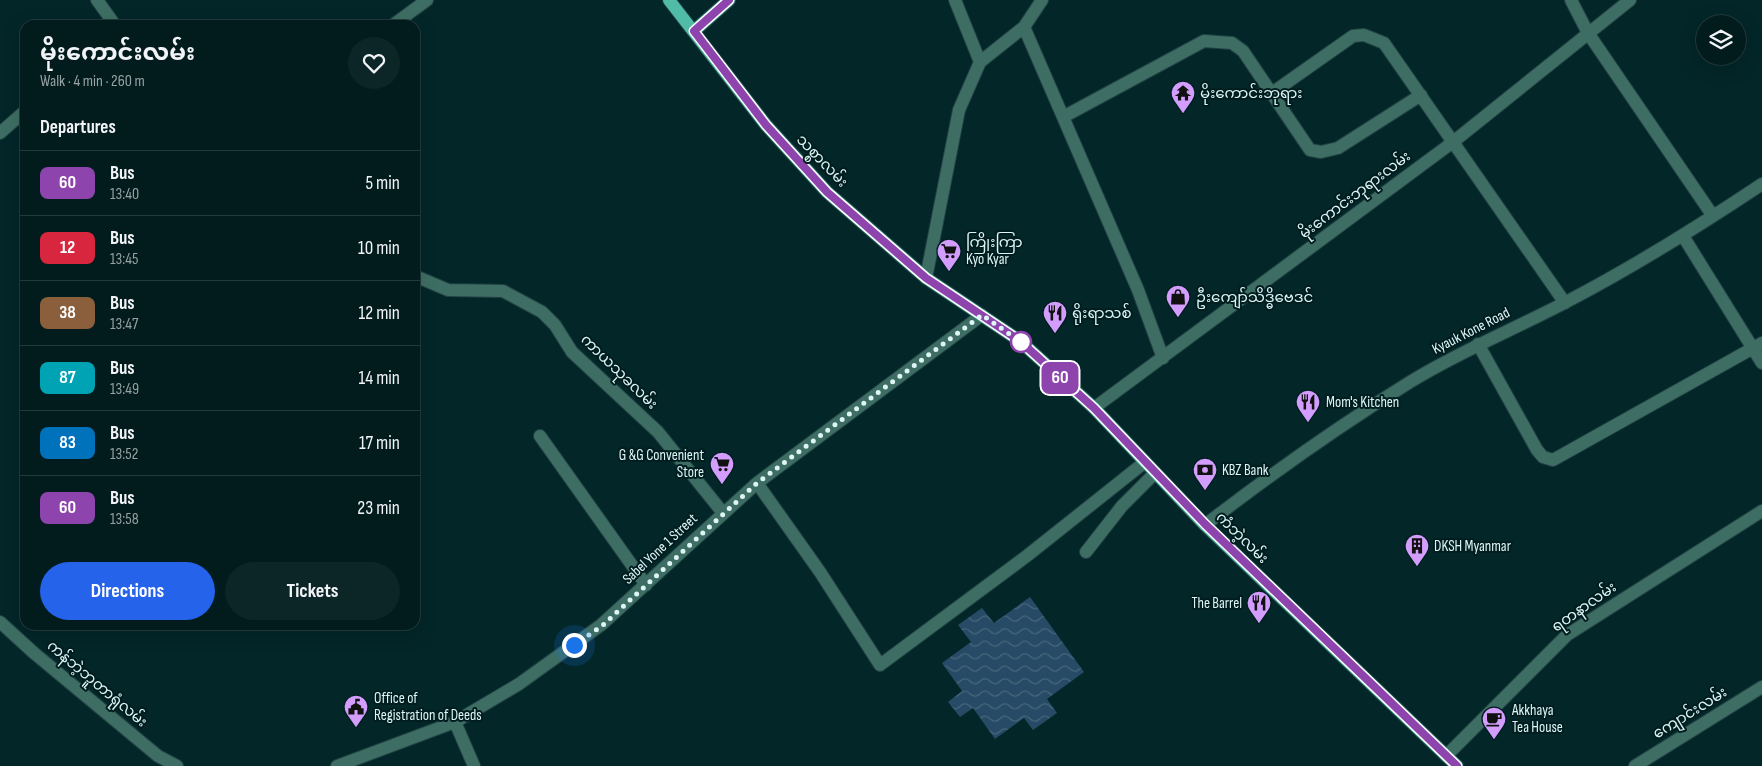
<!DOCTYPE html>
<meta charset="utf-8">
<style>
:root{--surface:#021c1e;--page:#0c2527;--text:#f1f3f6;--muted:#96a1a4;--line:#233a3c;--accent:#2563eb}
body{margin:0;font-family:"Sofia Sans Condensed","Noto Sans Myanmar",sans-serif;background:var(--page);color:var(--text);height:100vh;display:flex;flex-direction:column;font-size:19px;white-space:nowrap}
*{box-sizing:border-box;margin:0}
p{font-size:16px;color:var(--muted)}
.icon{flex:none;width:28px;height:28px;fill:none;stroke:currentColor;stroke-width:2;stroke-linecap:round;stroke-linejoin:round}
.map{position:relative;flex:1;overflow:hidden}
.drawer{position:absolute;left:20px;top:20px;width:400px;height:610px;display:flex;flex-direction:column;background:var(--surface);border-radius:15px;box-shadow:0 5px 20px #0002,0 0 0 1px var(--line)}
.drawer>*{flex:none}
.badge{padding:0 10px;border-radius:8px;font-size:18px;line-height:32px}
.controls{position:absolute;left:1696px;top:15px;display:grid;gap:10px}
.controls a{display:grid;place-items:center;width:50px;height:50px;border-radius:50%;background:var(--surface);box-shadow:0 5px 20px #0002,0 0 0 1px var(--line);font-size:25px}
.you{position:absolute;width:25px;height:25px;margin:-12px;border:4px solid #fff;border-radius:50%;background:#1a73e8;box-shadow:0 0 0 8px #1a73e833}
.map>.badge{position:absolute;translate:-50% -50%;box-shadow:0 0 0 2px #fff}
h2{padding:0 20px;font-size:19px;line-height:45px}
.round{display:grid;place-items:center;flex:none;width:52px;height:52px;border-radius:26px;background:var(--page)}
.headline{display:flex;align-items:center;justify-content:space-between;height:85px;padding:0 20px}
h1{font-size:24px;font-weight:700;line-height:38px}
.button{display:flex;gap:10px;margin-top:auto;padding:10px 20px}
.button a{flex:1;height:58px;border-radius:30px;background:var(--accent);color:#fff;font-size:20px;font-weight:700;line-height:58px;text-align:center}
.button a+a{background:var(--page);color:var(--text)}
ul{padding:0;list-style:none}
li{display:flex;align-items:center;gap:15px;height:65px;padding:0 20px;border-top:1px solid var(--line)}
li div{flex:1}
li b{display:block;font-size:19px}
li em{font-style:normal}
li .badge{min-width:55px;font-weight:700;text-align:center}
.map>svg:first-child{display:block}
</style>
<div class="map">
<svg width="1762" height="766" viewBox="0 0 1762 766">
<defs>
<pattern id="water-waves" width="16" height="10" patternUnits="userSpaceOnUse" patternTransform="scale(1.25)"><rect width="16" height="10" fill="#274b66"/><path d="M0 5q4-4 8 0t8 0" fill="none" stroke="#46667c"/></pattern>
</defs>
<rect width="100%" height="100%" fill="#032628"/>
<path fill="url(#water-waves)" d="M1030 597 1084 672 1047 699 1057 713 1033 730 1024 718 995 739 973 708 960 717 948 702 962 691 942 663 971 642 958 625 982 608 994 623Z"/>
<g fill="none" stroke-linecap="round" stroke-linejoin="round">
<defs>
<path id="minor" d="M97 0 115 25
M955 0 980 62
M1571 0 1588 33 1713 216
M393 25 427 0
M1024 27 1138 290 1163 358
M1272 93 1353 36 1364 35 1384 43 1565 303
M1063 117 1204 41 1232 43 1243 51 1310 150 1321 152 1338 148 1421 95
M0 133 25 111
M1683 236 1762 363
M415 276 448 290 503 291 542 312 555 325 572 352 658 432 723 513
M926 278 959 110 980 62 1024 27 1042 0
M1478 344 1537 450 1543 457 1553 460 1762 343
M1094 408 1453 142 1630 0
M540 436 646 585
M757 483 820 572 880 665 1028 555 1145 462
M1205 525C1271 474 1339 426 1410 382 1460 351 1515 329 1568 301 1635 266 1699 226 1762 184
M1086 552 1122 506 1155 473
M0 622 34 653 158 756 177 766
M455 722 474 766
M1446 756 1567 635 1762 511
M337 766 455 722 519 684 601 625 757 483 982 315
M1635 766 1762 687"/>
<path id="major" d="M669 0 766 125 827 192 926 278 1020 341 1094 408 1205 525 1457 766
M694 31 729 0"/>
</defs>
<use href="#minor" stroke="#224345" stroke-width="14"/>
<use href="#major" stroke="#224345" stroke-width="14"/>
<use href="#minor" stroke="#3e6e63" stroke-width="12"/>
<use href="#major" stroke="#50bba7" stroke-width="12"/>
</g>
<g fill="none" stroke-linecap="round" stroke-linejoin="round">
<defs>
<path id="line" d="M729 0 694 31 766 125 827 192 926 278 1020 341 1094 408 1205 524 1457 766"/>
</defs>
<use href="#line" stroke="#fff" stroke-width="11"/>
<use href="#line" stroke="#8e44ad" stroke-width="8"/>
<path stroke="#def5f6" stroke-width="5" stroke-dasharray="0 9" d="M574 645 602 626 757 483 982 315 1021 342"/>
</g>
<defs>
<symbol id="temple-pin" viewBox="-11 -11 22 30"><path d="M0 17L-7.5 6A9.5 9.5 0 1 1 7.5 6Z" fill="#d29dfd" stroke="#001d1f"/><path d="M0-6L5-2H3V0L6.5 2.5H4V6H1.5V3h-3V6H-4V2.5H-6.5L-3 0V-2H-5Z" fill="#111"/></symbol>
<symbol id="supermarket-pin" viewBox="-11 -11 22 30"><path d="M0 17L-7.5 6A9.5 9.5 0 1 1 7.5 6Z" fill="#d29dfd" stroke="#001d1f"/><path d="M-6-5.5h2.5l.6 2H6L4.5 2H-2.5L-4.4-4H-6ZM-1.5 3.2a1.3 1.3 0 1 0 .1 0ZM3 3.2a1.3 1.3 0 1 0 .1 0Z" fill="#111"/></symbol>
<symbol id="shop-pin" viewBox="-11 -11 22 30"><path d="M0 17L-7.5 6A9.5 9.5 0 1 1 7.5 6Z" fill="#d29dfd" stroke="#001d1f"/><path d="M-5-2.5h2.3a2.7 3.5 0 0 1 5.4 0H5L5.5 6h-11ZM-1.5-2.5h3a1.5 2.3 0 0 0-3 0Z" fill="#111"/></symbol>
<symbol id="restaurant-pin" viewBox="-11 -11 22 30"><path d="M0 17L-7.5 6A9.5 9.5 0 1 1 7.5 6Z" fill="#d29dfd" stroke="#001d1f"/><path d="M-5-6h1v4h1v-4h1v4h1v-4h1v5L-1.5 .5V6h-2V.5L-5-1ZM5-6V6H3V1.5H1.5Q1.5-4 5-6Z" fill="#111"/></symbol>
<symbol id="bank-pin" viewBox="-11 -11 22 30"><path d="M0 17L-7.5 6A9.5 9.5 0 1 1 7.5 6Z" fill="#d29dfd" stroke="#001d1f"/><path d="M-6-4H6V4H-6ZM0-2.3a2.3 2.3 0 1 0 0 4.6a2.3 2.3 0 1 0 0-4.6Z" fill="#111"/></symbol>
<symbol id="building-pin" viewBox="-11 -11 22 30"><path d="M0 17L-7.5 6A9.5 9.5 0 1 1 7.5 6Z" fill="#d29dfd" stroke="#001d1f"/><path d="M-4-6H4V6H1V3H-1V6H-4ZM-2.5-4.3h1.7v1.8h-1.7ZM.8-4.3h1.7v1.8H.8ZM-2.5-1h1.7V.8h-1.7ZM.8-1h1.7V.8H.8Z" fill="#111"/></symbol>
<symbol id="civic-pin" viewBox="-11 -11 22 30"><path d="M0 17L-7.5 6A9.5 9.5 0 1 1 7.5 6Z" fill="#d29dfd" stroke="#001d1f"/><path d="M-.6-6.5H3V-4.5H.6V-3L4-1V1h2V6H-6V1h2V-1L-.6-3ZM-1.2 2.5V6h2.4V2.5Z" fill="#111"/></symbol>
<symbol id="cafe-pin" viewBox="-11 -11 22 30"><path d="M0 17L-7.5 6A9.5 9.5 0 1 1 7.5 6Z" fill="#d29dfd" stroke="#001d1f"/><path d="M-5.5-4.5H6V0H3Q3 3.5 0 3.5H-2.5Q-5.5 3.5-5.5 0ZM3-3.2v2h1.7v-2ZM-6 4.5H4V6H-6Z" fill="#111"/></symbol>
</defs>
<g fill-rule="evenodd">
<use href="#temple-pin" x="1169" y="79" width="28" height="38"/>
<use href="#supermarket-pin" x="935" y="237" width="28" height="38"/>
<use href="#shop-pin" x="1164" y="283" width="28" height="38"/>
<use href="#restaurant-pin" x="1041" y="299" width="28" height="38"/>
<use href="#restaurant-pin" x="1294" y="388" width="28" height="38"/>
<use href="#supermarket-pin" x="708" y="450" width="28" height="38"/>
<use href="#bank-pin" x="1191" y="456" width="28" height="38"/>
<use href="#building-pin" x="1403" y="532" width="28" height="38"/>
<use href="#restaurant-pin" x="1245" y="589" width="28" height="38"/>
<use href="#civic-pin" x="342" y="693" width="28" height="38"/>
<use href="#cafe-pin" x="1480" y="705" width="28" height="38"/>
</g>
<circle fill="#fff" stroke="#8e44ad" stroke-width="2.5" cx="1021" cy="342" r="10"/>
<g text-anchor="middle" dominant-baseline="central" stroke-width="4" stroke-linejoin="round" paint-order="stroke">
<g font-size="15" fill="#def5f6" stroke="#001d1f" text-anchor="start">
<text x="1200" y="93">မိုးကောင်းဘုရား</text>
<text x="966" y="242">ကြိုးကြာ<tspan x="966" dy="17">Kyo Kyar</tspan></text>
<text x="1196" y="297">ဦးကျော်သိဒ္ဓိဗေဒင်</text>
<text x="1072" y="313">ရိုးရာသစ်</text>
<text x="1326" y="402">Mom's Kitchen</text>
<text x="704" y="455" text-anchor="end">G &amp;G Convenient<tspan x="704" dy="17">Store</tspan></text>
<text x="1222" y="470">KBZ Bank</text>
<text x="1434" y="546">DKSH Myanmar</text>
<text x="1242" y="603" text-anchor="end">The Barrel</text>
<text x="374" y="698">Office of<tspan x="374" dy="17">Registration of Deeds</tspan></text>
<text x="1512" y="710">Akkhaya<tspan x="1512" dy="17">Tea House</tspan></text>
</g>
<g font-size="15" fill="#def5f6" stroke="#001d1f">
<text transform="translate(822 161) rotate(46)">သစ္စာလမ်း</text>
<text transform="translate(1355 195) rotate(-37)">မိုးကောင်းဘုရားလမ်း</text>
<text transform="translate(1471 331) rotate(-27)">Kyauk Kone Road</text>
<text transform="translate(619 372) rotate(44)">ကာယသုခလမ်း</text>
<text transform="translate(1242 538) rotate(44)">ကံဘဲ့လမ်း</text>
<text transform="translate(660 549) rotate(-43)">Sabel Yone 1 Street</text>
<text transform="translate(1584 607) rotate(-35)">ရတနာလမ်း</text>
<text transform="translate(97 684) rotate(40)">ကန်ဘဲ့ဘူတာရုံလမ်း</text>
<text transform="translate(1690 713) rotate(-32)">ကျောင်းလမ်း</text>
</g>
</g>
</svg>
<div class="controls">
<a><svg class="icon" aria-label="layers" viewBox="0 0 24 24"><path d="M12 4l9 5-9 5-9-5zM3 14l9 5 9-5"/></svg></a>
</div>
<div class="you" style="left:574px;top:645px"></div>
<b class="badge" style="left:1060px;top:378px;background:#8e44ad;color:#fff">60</b>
<section class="drawer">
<div class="headline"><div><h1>မိုးကောင်းလမ်း</h1><p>Walk · 4 min · 260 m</p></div><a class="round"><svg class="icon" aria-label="heart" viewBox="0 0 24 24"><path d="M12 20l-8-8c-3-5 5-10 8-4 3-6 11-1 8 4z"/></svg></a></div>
<h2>Departures</h2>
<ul>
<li><span class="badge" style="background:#8e44ad;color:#fff">60</span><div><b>Bus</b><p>13:40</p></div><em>5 min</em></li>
<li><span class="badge" style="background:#d7263d;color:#fff">12</span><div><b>Bus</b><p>13:45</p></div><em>10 min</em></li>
<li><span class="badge" style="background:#8b5e3c;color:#fff">38</span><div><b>Bus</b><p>13:47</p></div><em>12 min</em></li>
<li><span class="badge" style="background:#00a3b4;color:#fff">87</span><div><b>Bus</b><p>13:49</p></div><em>14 min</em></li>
<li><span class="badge" style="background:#0072bc;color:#fff">83</span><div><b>Bus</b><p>13:52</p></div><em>17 min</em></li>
<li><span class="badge" style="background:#8e44ad;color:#fff">60</span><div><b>Bus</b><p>13:58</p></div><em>23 min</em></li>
</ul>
<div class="button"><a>Directions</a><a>Tickets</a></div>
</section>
</div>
